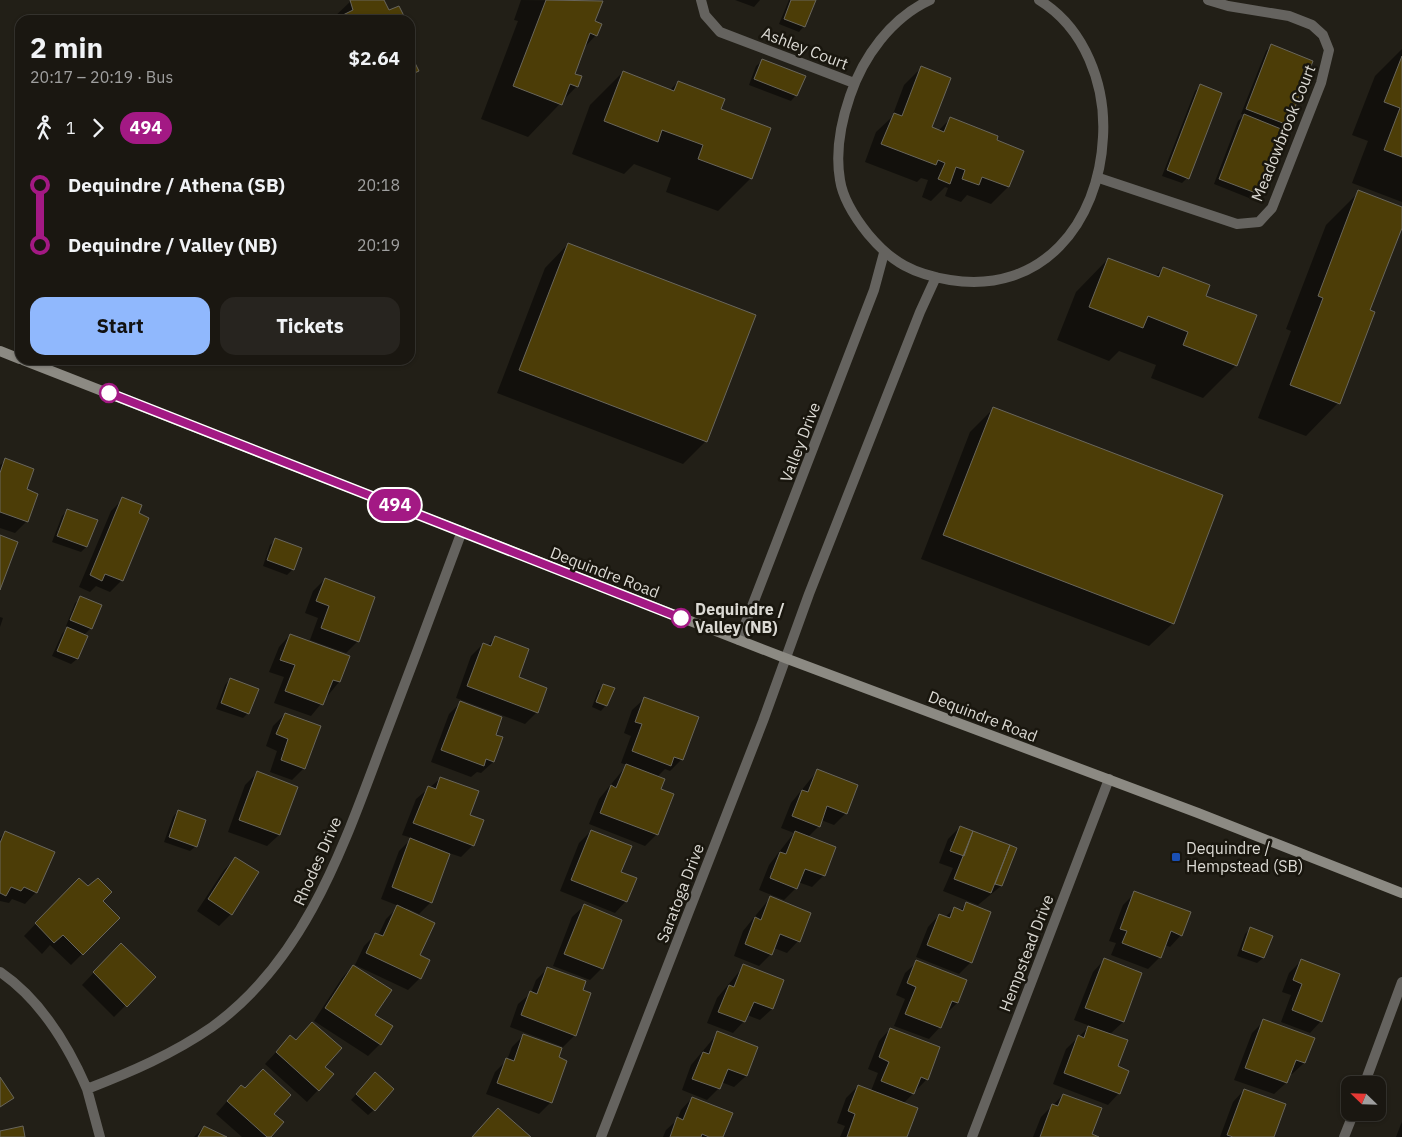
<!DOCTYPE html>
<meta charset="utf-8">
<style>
:root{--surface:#1a1711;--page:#27241f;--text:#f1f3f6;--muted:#9f9f9f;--line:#383631;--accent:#90b8fd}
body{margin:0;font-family:"IBM Plex Sans",sans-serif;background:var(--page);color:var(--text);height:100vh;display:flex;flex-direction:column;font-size:19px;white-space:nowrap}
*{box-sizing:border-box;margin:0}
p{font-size:16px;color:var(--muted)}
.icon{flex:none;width:28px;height:28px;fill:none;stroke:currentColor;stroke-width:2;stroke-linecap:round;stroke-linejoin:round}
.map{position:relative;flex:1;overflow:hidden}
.sheet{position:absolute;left:15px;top:15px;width:400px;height:350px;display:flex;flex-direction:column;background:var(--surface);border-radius:15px;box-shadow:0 1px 4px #0004,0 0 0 1px var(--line)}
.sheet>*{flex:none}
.badge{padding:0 10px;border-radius:16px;font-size:18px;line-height:32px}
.needle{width:32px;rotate:293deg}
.fabs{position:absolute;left:1341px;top:1076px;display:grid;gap:10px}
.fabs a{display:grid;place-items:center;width:45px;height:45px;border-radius:10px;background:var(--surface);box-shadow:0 1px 4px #0004,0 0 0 1px var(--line);font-size:25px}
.map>.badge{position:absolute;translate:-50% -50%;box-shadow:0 0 0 2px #fff}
.legs{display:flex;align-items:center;gap:8px;height:55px;padding:0 15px;font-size:16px}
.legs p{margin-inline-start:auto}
.headline{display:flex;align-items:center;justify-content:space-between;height:85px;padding:0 15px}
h1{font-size:28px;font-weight:700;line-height:38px}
.primary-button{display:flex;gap:10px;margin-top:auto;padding:10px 15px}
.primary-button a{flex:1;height:58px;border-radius:15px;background:var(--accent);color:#111;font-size:20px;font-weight:700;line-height:58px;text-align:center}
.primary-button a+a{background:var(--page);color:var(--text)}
ul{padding:0 15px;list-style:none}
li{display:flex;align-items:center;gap:18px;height:60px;font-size:19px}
li i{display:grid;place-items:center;width:8px;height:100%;margin:0 6px;background:currentColor}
li i::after{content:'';width:12px;height:12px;margin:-6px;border:4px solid;border-radius:50%;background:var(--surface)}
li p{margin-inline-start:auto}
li:first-child i{background:linear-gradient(#0000 50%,currentColor 0)}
li:last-child i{background:linear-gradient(currentColor 50%,#0000 0)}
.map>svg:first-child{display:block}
</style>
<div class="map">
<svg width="1402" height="1137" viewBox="0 0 1402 1137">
<rect width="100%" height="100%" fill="#221f17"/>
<path fill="#0007" d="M352 0H383L388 12 405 20H331Z
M521 0 601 1 593 22 596 35 583 49 573 75 577 86 528 137 481 119 518 21 514 20Z
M735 0H760L754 7Z
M789 0H814L804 26 799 32 779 24Z
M410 31 414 38 410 42Z
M1271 46 1311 61 1287 125 1282 130 1260 194 1254 200 1214 184 1238 121 1244 115 1241 114 1266 51Z
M1402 49V202L1352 183 1368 141 1352 135 1375 76Z
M762 61 796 95 791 101 749 85 756 66Z
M921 68 930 128 938 131 950 119 1022 151 1008 187 991 204 967 195 961 202 945 196 948 188 945 187 931 201 922 197 928 180 921 178 917 182 865 162 876 132 892 117 904 85Z
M623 72 670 90 678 82 719 110 751 178 718 211 666 192 671 178 634 164 624 174 572 154 590 105Z
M1201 86 1187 178 1182 183 1162 176 1195 91Z
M1359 192 1402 208V225L1368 311 1338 403 1306 436 1258 418 1291 331 1286 329 1326 225Z
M568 244 706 441 683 464 497 393 545 268Z
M1108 259 1155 277 1163 269 1205 296 1236 365 1203 398 1151 378 1156 365 1119 351 1109 361 1057 340 1076 292Z
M993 409 1173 623 1149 646 921 559 970 432Z
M6 460 25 490 27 521 15 533 0 528V465Z
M123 499 122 580 110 592 96 586 90 592 79 587 111 511Z
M68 510 86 547 81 552 52 542 62 516Z
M276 540 293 569 287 575 263 566 270 545Z
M325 579 358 641 346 653 310 640 318 618 305 613 313 591Z
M81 598 100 606 91 628 84 635 86 636 77 659 71 664 52 656 62 634 68 627 66 626 75 603Z
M0 617 3 618 0 627Z
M290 635 339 682 311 716 274 703 284 677 269 672 279 647Z
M495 638 537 712 525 724 456 698 471 656 483 644 487 646Z
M230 679 248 713 243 718 216 709 225 685Z
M604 685 606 705 601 711 592 707 598 691Z
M644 699 682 759 670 771 665 769 657 777 660 790 673 795 656 835 645 846 589 824 599 799 627 765 621 763 631 736 624 733 632 710Z
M460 703 494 735 502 738 493 762 481 773 477 772 471 777 431 762 449 714Z
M285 714 304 768 292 780 270 772 277 751 266 746 273 726Z
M818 770 846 813 834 825 821 820 819 826 808 837 824 875 812 887 798 882 796 888 784 900 759 890 769 865 794 833 781 828 791 803Z
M257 773 296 787 279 835 267 846 228 832 245 785Z
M441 778 473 845 461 857 449 853 431 902 419 914 406 908 418 955 420 978 408 990 355 965 364 946 376 934 378 936 386 919 399 906 381 899 399 851 412 838 402 835 416 799Z
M178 811 196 846 190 851 164 842 173 817Z
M960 827 1015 849 1001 886 978 905 943 891 953 868 939 863 948 839Z
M591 831 620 872 626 901 615 913 560 891 579 843Z
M6 832 36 892 25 904 12 899 9 903 0 901V838Z
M236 858 231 914 219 926 197 911 224 870Z
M79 879 118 918 71 965 50 945 42 954 24 936Z
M1135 893 1181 935 1170 947 1165 945 1160 957 1148 969 1111 955 1116 943 1109 941 1123 905Z
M770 898 798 941 787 953 774 948 771 954 759 966 734 956 743 931Z
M967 904 971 962 959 974 916 957 928 927 939 915 945 917 954 909 959 911Z
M584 906 621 920 601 969 590 980 553 966 572 917Z
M1250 929 1263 958 1257 963 1237 956 1245 934Z
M121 944 154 977 114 1017 82 985Z
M1104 960 1141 973 1123 1022 1109 1035 1119 1093 1108 1105 1053 1084 1066 1049 1090 1026 1074 1020 1093 972Z
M1301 961 1321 1021 1310 1033 1281 1022 1291 995 1282 992 1289 973Z
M917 962 957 1003 945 1015 940 1027 929 1039 894 1026 905 999 896 995 905 973Z
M353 966 373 1015 380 1044 368 1056 314 1021 342 978Z
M744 966 783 981 772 1009 760 1020 747 1015 744 1021 733 1033 707 1023 717 998Z
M548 968 581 991 575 1035 563 1047 510 1027 518 1004 531 993 536 980Z
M1264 1021 1304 1063 1292 1074 1289 1073 1286 1083 1274 1094 1234 1080 1252 1033Z
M890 1029 927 1079 903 1104 905 1137H840L845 1126 837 1123 846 1098 858 1086 871 1091 878 1073 868 1069 879 1041Z
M718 1033 746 1076 734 1087 721 1082 719 1088 707 1100 682 1090 691 1065Z
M524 1035 557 1058 551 1102 539 1114 486 1094 495 1072 507 1060 512 1047Z
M290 1037 318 1090 307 1102 265 1064Z
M370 1079 374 1110 368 1115 351 1100Z
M1244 1090 1272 1137H1220L1233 1102Z
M1063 1095 1091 1135 1095 1137H1033L1041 1117Z
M230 1098 272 1114 269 1137H242L216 1114Z
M692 1098 722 1137H663L666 1130 677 1120 681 1110Z
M1402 1122V1137H1396L1401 1124Z
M204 1127 224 1137H194Z"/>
<path fill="#4c3d07" stroke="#69665c" d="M384 0 389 10 399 6 406 20H333L353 10 350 0Z
M546 0 603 1 595 21 602 24 597 36 590 33 575 74 582 76 578 87 570 84 562 105 513 86Z
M791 0H816L805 27 784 19Z
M1271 44 1313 61 1288 125 1246 109Z
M410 53 419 71 410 75Z
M1402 56V157L1384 150 1400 108 1384 102Z
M762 59 806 76 797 96 754 79Z
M921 66 951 78 932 127 944 132 950 117 998 136 997 140 1024 151 1009 187 982 177 979 185 962 179 965 170 956 167 950 184 938 179 945 163 938 160 936 165 881 144 894 113 902 116Z
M623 71 674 91 678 81 725 99 721 109 771 128 752 179 698 159 703 145 662 130 658 142 604 121Z
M1200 84 1222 93 1189 179 1167 170Z
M1244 114 1286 131 1261 195 1219 179Z
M1358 190 1402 207V228L1370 310 1375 312 1340 404 1290 385 1323 298 1318 296Z
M568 243 756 315 707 442 519 370Z
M1108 258 1159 277 1163 267 1210 285 1206 296 1257 315 1237 366 1183 345 1188 332 1148 316 1143 328 1089 307Z
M993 407 1223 495 1174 624 943 535Z
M5 458 34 469 27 489 38 494 28 522 0 512V473Z
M122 497 142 505 139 513 149 518 123 581 105 574 102 581 90 575Z
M67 509 98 520 87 547 57 536Z
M0 535 18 542 0 590Z
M275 538 302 548 294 570 267 560Z
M325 578 375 597 359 642 321 628 329 606 316 601Z
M80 596 102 605 92 629 70 620Z
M67 627 88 636 78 659 57 651Z
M290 634 350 656 340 682 333 680 323 705 285 691 295 665 280 660Z
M495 636 529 649 519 677 547 688 538 713 467 686 483 643 491 646Z
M230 678 259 689 249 714 221 703Z
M603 684 615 688 607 706 596 702Z
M644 697 699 717 683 760 674 757 671 766 632 751 642 724 635 722Z
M460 701 502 717 496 735 503 737 494 762 486 759 484 766 441 750Z
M285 713 321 726 305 769 281 760 288 739 276 734Z
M626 764 665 779 661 789 674 794 658 835 600 813 611 785 616 788Z
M817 769 858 785 847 814 827 806 820 827 792 816 802 790 808 792Z
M257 771 298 787 280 835 239 820Z
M440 777 479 791 470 815 484 820 474 846 413 823 428 786 436 789Z
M178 810 206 820 197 847 169 837Z
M960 826 973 831 964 856 950 851Z
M591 830 632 846 621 872 637 878 627 902 571 880Z
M5 831 55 852 37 893 24 887 21 891 11 887 6 896 0 893V843Z
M795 831 836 847 825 876 805 869 797 889 770 878 780 852 786 854Z
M973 831 1010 845 991 893 954 879Z
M410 838 450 854 432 903 392 887Z
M1010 845 1017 848 1002 886 995 884Z
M235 857 259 872 232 915 208 899Z
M79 878 88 886 98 878 112 892 103 901 120 918 83 955 63 935 54 943 35 923Z
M1134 891 1191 912 1182 936 1171 931 1161 958 1122 943 1127 931 1120 929Z
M770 896 811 913 800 942 780 934 772 955 745 944 755 917 761 920Z
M966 902 991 912 972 963 927 945 939 914 950 918 954 907 963 911Z
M584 904 622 920 603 969 564 954Z
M397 905 435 923 420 955 430 960 421 979 366 953 375 933 383 936Z
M1250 927 1273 936 1264 958 1242 950Z
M121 943 156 977 127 1007 93 972Z
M1104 958 1142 973 1124 1022 1085 1008Z
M1301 959 1340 974 1322 1022 1292 1010 1302 984 1293 980Z
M916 960 967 980 958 1003 952 1001 941 1028 905 1014 916 987 907 983Z
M743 964 784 980 773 1009 754 1002 745 1022 718 1012 729 985 734 987Z
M353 965 392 990 375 1015 393 1026 381 1045 325 1008Z
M547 967 586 981 583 990 591 993 576 1036 521 1015 530 991 537 994Z
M1263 1019 1315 1038 1305 1063 1296 1060 1287 1083 1245 1068Z
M312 1022 342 1048 325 1067 334 1074 319 1091 276 1052 290 1035 296 1040Z
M1088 1026 1128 1040 1118 1066 1129 1071 1120 1094 1064 1073 1078 1035 1084 1038Z
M890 1028 940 1047 928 1080 921 1077 914 1094 881 1081 889 1062 879 1057Z
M717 1031 758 1047 747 1076 728 1069 720 1089 692 1079 703 1052 709 1054Z
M523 1034 562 1048 559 1057 567 1061 552 1103 497 1083 506 1058 514 1061Z
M263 1069 291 1095 274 1114 284 1122 271 1137H267L227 1101 241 1085 245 1088Z
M375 1072 394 1089 375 1111 356 1094Z
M0 1077 14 1098 0 1107Z
M858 1085 918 1108 907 1137H847L855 1114 848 1111Z
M1244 1089 1286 1104 1274 1137H1233L1227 1135Z
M1063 1094 1102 1108 1092 1134 1099 1137H1040L1052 1104 1058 1106Z
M692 1097 733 1113 723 1137H709L702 1134 701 1137H670L677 1117 683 1120Z
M498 1108 531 1137H472Z
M23 1126 25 1137H0V1131Z
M204 1126 227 1137H198Z"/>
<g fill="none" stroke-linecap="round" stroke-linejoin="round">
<path stroke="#65635f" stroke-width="10" d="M701 0 705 15 720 32 854 83
M930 0C891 18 863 57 850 96 841 122 835 151 840 180 843 200 856 219 868 234 892 263 914 274 950 280 1042 295 1099 223 1103 137 1106 85 1085 28 1039 0
M1099 178 1237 224 1259 222 1272 208 1321 83 1329 50 1323 35 1312 25 1289 16 1228 6 1208 0
M739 640 874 290 884 253
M0 972C41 1000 68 1045 87 1089
M1364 1085 1402 982
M100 1137 87 1089C131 1072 173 1054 212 1027 308 958 345 841 385 736 411 668 437 599 462 531
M601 1137 763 721 809 594 920 312 936 277
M972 1137 1109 779
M1344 1137 1354 1112"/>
<path stroke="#8c8a83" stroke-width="10" d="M0 351 20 359
M23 360 785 658 1198 813 1402 893"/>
</g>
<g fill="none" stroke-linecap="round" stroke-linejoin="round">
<defs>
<path id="line-1" d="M109 393 681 618"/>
</defs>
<use href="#line-1" stroke="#fff" stroke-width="11"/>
<use href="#line-1" stroke="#a31984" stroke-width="8"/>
</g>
<g fill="#fff" stroke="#a31984" stroke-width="2.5">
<circle cx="109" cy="393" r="9"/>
<circle cx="681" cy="618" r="9"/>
</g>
<rect fill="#1a4fb4" stroke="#19160e" stroke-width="2" x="1171" y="852" width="10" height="10" rx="2.5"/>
<g text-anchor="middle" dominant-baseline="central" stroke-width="5" stroke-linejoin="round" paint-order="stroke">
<g font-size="16" fill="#dcdad4" stroke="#19160e">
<text transform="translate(805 48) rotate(21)">Ashley Court</text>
<text transform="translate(1283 133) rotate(-68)">Meadowbrook Court</text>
<text transform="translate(800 442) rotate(-69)">Valley Drive</text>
<text transform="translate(605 572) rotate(21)">Dequindre Road</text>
<text transform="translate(983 716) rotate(21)">Dequindre Road</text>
<text transform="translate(317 861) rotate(-66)">Rhodes Drive</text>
<text transform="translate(680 893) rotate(-69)">Saratoga Drive</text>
<text transform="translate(1026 953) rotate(-69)">Hempstead Drive</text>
</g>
<g font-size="16" font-weight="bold" fill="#dcdad4" stroke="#19160e" text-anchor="start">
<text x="695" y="609">Dequindre /<tspan x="695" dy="18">Valley (NB)</tspan></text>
</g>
<g font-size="16" fill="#dcdad4" stroke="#19160e" text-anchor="start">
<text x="1186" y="848">Dequindre /<tspan x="1186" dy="18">Hempstead (SB)</tspan></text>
</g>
</g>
</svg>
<div class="fabs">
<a><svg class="needle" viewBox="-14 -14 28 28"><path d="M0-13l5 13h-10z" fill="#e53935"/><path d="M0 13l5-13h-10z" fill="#9f9f9f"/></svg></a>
</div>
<b class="badge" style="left:395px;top:505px;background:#a31984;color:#fff">494</b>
<section class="sheet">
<div class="headline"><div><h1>2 min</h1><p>20:17 – 20:19 · Bus</p></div><b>$2.64</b></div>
<div class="legs"><svg class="icon" aria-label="walk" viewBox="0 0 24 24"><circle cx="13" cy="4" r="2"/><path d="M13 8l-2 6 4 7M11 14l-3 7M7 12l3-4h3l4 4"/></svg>1<svg class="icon" aria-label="forward" viewBox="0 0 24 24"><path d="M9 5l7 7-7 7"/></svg><b class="badge" style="background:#a31984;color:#fff">494</b></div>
<ul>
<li><i style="color:#a31984"></i><b>Dequindre / Athena (SB)</b><p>20:18</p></li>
<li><i style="color:#a31984"></i><b>Dequindre / Valley (NB)</b><p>20:19</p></li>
</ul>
<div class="primary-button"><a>Start</a><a>Tickets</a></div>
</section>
</div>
